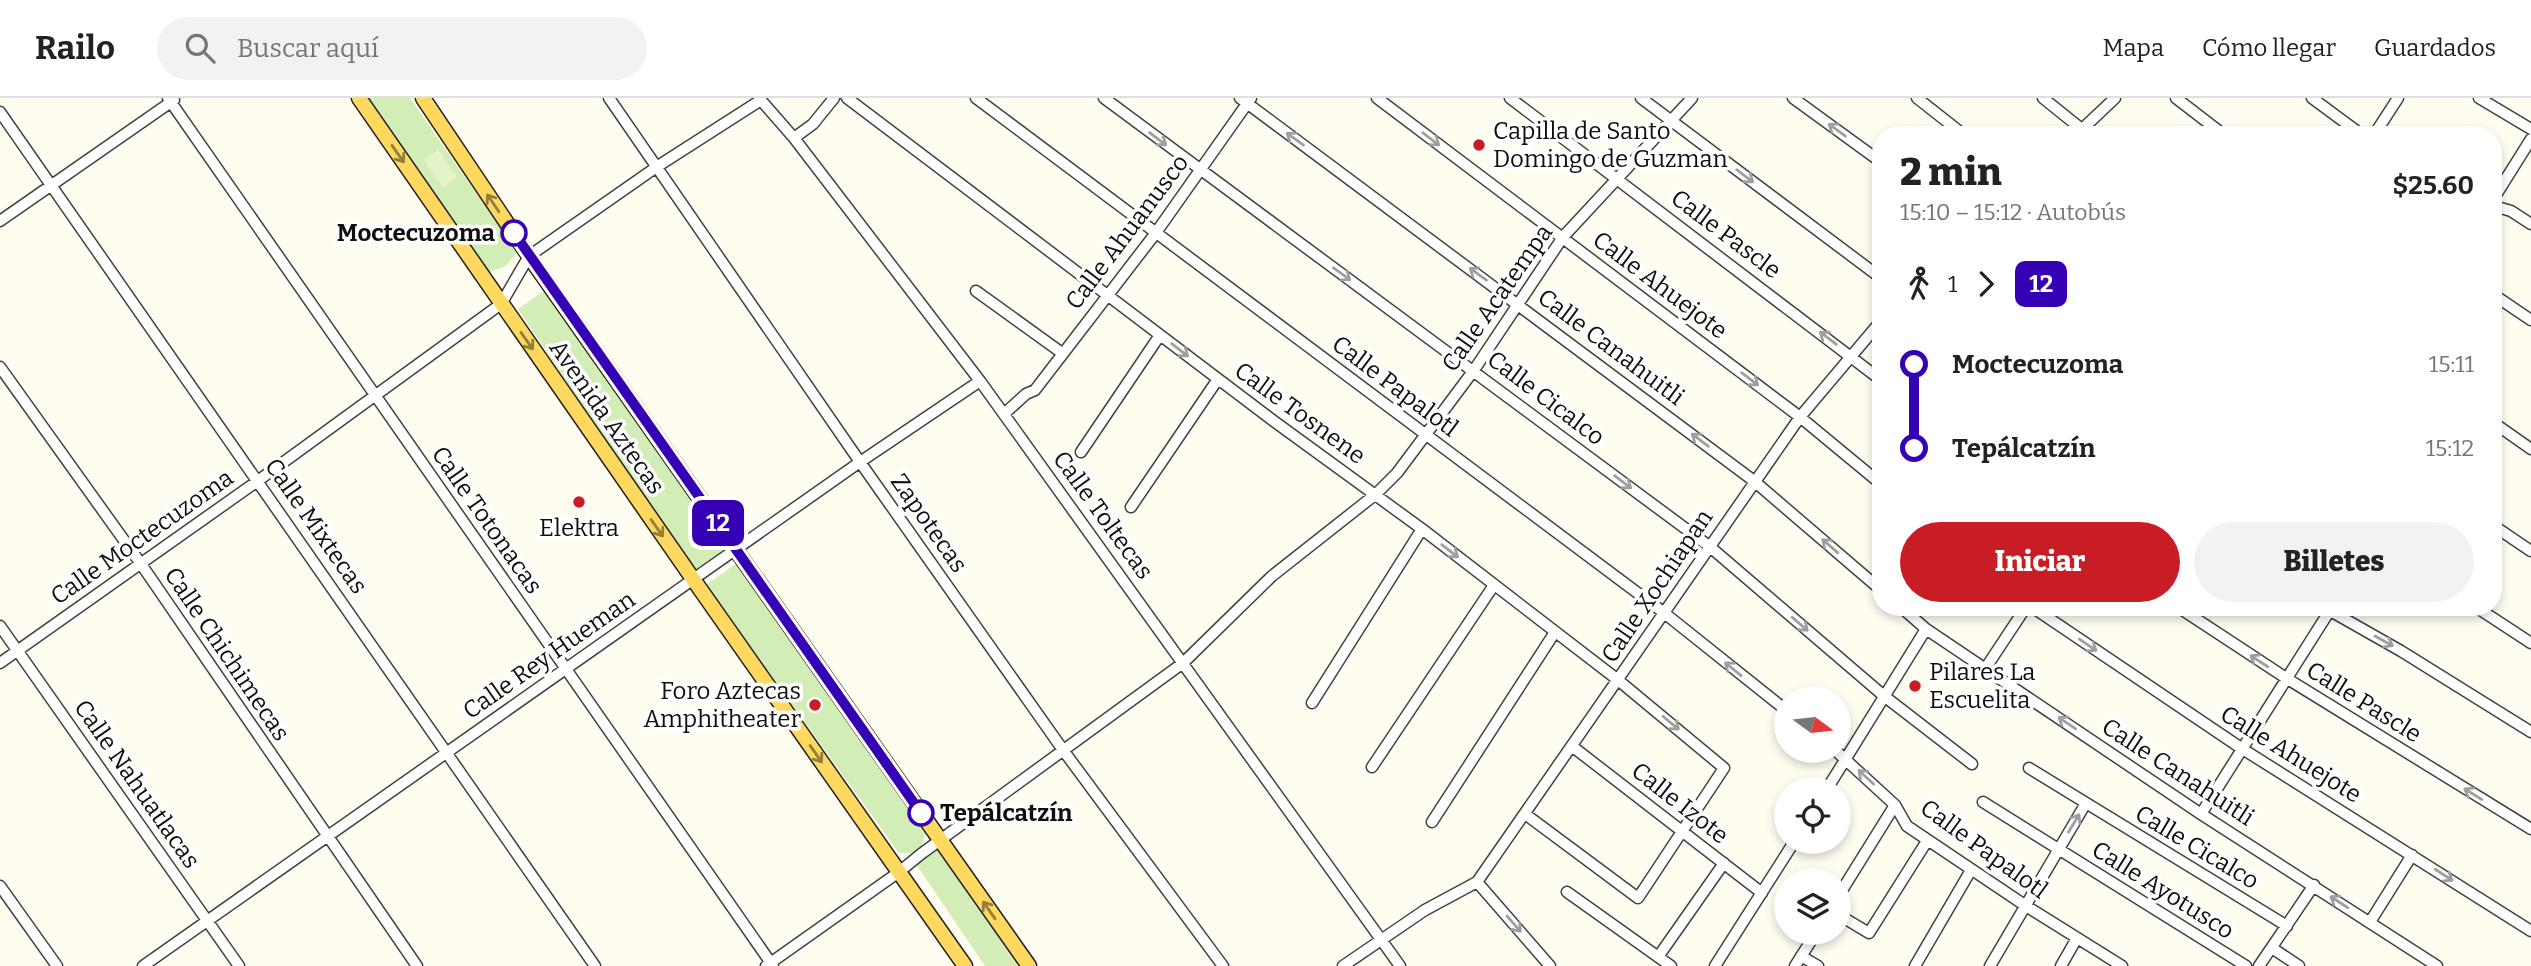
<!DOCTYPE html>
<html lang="es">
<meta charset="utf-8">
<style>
:root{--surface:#fff;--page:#f2f2f2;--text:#222;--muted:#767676;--line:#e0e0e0;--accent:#c91d25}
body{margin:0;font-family:Bitter,serif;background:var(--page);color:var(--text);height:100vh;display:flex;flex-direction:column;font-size:26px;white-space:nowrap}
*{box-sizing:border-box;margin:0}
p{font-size:23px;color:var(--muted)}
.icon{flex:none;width:38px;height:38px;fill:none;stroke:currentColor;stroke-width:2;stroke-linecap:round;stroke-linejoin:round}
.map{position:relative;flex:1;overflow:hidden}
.sheet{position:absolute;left:1872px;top:28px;width:630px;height:490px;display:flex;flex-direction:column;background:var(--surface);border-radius:28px;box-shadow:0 4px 10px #0003}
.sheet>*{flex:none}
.badge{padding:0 14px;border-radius:10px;font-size:24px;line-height:46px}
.needle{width:46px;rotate:105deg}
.tools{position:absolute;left:1774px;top:588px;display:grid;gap:14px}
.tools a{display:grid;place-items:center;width:77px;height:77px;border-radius:50%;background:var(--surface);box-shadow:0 4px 10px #0003;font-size:35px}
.map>.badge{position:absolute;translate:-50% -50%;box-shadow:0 0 0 4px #fff}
.legs{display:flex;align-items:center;gap:10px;height:77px;padding:0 28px;font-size:23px}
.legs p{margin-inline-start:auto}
.overview{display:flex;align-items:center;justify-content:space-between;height:119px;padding:0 28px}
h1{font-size:38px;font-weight:800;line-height:52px}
.button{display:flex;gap:14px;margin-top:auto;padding:14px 28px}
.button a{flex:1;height:80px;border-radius:42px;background:var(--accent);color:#fff;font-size:28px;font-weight:800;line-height:80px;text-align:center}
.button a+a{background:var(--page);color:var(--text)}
ul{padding:0 28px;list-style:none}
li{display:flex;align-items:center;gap:24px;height:84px;font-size:26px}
li i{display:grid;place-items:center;width:10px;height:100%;margin:0 9px;background:currentColor}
li i::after{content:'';width:18px;height:18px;margin:-9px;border:5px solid;border-radius:50%;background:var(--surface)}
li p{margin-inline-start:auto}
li:first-child i{background:linear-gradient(#0000 50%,currentColor 0)}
li:last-child i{background:linear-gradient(currentColor 50%,#0000 0)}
header{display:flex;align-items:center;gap:42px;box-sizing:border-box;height:98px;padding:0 35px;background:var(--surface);border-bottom:2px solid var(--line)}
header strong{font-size:33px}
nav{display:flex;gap:38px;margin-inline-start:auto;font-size:24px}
.search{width:490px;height:63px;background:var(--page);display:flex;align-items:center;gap:18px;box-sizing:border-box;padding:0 24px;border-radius:38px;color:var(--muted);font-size:26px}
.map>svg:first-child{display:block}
</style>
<header>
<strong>Railo</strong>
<div class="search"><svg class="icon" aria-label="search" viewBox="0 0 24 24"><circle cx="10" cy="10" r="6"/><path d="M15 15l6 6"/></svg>Buscar aquí</div>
<nav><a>Mapa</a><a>Cómo llegar</a><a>Guardados</a></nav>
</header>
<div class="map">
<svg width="2531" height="868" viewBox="0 0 2531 868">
<rect width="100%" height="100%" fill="#fffcf0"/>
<path fill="#d3edb7" d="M369 0H410L517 154 506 168 489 174Z
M545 192 726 452 694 474 518 211Z
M736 466 925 736 920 755H899L706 487Z
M934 748 1018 868H985L916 766Z"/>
<path fill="#e5f3c9" d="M438 51 457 79 443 90 424 62Z"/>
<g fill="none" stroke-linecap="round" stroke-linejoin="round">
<defs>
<path id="minor" d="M168 0 773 868
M609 0 860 364 1063 652 1223 868
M759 0 794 40 980 283 1400 868
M847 0 1275 324 1422 431 1618 582 1724 670 1638 800 1525 716
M976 0 1663 514 1787 613
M1104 0 1709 448 1884 598 1972 666
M1240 0 1754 383 1881 492
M1377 0 1800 319 1881 386
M1510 0 1881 282
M1641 0 1881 180
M1793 0 1881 64
M1917 0 1964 37
M2043 0 2089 37
M2176 0 2224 37
M2312 0 2362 37
M2479 0 2531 31
M0 14 595 868
M2076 37 2115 0
M2374 37 2398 0
M794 40 813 26 834 0
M2494 100 2531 41
M2494 108 2511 113 2531 126
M0 123 174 2
M976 193 1062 255
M2494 197 2531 222
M0 269 141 466 417 868
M1004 316 1026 296 1035 292 1155 136 1251 0
M2494 325 2531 351
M1081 354 1160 237
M1131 409 1218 281
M2494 428 2531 453
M1901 509 1926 531 2201 716 2437 868
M2032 509 2241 650 2531 833
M2178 509 2286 580 2531 731
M2476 509 2531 545
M2327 511 2401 553 2531 634
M0 528 239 868
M0 565 259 382 501 206 529 158 658 68 761 2
M1985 571 2026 509
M1312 605 1422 431
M1573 649 1762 795
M1836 653 1895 707 1907 728 2026 808 2122 868
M1372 669 1494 487
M2029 670 2287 828
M1827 691 1926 531
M1983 704 2246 868
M2201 716 2332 509
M1432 724 1555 534
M1477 784 1550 868
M0 788 57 868
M1567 794 1671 868
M1839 797 1895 707
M1839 817 1869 835 1927 743
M2370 824 2412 757
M2272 850 2299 868
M1801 858 1818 868
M1658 859 1724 765
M143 868 860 364 980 283
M766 868 899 774 921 756 1183 565 1272 478 1376 396 1397 375 1474 272 1563 139 1692 0
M1343 868 1425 812 1477 784 1800 319 1881 223
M1715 868 1794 744
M1795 868 1816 835
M1915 868 1971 772
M1990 868 2086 705
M2061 868 2077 840
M2259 868 2314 787"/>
<path id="major" d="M359 0 693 481 965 868
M423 0 529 158 1029 868"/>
</defs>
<use href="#minor" stroke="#424242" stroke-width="13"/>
<use href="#major" stroke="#202020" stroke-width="17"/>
<use href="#minor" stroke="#fff" stroke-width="10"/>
<use href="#major" stroke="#ffd860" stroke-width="14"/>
</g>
<defs><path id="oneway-shaft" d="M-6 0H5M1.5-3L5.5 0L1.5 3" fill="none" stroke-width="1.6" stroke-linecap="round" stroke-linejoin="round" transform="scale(1.75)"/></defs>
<g stroke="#9f9f9f">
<use href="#oneway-shaft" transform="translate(1837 32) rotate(-144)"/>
<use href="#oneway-shaft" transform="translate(1158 41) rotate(37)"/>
<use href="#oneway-shaft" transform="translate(1295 41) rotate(-144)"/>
<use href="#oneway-shaft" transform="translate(1431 41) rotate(37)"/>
<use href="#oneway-shaft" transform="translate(1745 78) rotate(37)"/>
<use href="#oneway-shaft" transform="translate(1342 176) rotate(36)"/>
<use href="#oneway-shaft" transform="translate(1478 176) rotate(-144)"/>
<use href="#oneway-shaft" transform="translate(1828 240) rotate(-143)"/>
<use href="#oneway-shaft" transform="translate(1180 252) rotate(37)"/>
<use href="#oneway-shaft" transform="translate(1750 281) rotate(37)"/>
<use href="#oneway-shaft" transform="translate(1700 342) rotate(-143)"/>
<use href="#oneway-shaft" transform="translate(1623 384) rotate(37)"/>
<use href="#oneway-shaft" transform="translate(1830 448) rotate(-139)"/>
<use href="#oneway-shaft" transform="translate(1450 453) rotate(38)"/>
<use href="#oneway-shaft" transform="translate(1800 526) rotate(41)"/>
<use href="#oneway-shaft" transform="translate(2384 543) rotate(29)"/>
<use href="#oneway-shaft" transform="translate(2088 547) rotate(34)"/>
<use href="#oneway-shaft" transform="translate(2259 563) rotate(-147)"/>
<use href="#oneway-shaft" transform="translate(1733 571) rotate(-141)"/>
<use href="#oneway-shaft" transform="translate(1671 625) rotate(40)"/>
<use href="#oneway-shaft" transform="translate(2067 625) rotate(-146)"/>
<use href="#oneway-shaft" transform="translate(1866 679) rotate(-137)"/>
<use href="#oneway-shaft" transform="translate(2473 696) rotate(-148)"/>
<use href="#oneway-shaft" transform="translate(2074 725) rotate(-59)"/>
<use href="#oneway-shaft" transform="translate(2444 777) rotate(33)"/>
<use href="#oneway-shaft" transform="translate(2339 804) rotate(-147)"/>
<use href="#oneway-shaft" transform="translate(1514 826) rotate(49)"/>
</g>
<g stroke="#937e3c">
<use href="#oneway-shaft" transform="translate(398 56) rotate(55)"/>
<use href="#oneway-shaft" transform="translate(493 105) rotate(-124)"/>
<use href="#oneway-shaft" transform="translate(527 243) rotate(55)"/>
<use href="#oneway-shaft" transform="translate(657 430) rotate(55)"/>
<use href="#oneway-shaft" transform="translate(816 656) rotate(55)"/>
<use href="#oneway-shaft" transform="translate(989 812) rotate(-125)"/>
</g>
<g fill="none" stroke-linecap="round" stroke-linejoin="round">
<defs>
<path id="line-1" d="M514 135 921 715"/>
</defs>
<use href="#line-1" stroke="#fff" stroke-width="16"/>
<use href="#line-1" stroke="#3600b5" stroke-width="10"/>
</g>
<g fill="#c91d25" stroke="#fff" stroke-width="2.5">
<circle cx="1479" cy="47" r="7"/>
<circle cx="579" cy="404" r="7"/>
<circle cx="1915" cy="588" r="7"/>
<circle cx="815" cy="607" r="7"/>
</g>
<g fill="#fff" stroke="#3600b5" stroke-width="3.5">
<circle cx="514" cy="135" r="12"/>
<circle cx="921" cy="715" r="12"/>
</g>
<g text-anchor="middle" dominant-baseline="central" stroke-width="7" stroke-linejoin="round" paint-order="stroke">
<g font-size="24" fill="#0f0f0f" stroke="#fff" text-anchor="start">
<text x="1493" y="33">Capilla de Santo<tspan x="1493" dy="28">Domingo de Guzman</tspan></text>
<text x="579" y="430" text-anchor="middle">Elektra</text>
<text x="1929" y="574">Pilares La<tspan x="1929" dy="28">Escuelita</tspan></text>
<text x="801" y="593" text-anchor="end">Foro Aztecas<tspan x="801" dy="28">Amphitheater</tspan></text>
</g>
<g font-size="24" fill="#0f0f0f" stroke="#fff">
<text transform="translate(1127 134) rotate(-53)">Calle Ahuanusco</text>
<text transform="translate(1726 136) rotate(37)">Calle Pascle</text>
<text transform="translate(1660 187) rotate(37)">Calle Ahuejote</text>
<text transform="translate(1497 200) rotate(-55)">Calle Acatempa</text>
<text transform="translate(1611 249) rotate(37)">Calle Canahuitli</text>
<text transform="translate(1395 288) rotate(37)">Calle Papalotl</text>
<text transform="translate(1546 300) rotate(37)">Calle Cicalco</text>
<text transform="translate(1300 315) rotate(36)">Calle Tosnene</text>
<text transform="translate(607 319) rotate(55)">Avenida Aztecas</text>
<text transform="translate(1103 417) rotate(54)">Calle Toltecas</text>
<text transform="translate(487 422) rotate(55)">Calle Totonacas</text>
<text transform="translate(929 425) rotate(55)">Zapotecas</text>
<text transform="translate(316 428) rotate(55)">Calle Mixtecas</text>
<text transform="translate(142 439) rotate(-35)">Calle Moctecuzoma</text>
<text transform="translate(1657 488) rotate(-56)">Calle Xochiapan</text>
<text transform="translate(227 556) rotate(56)">Calle Chichimecas</text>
<text transform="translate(549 557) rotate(-35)">Calle Rey Hueman</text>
<text transform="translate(2364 604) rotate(32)">Calle Pascle</text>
<text transform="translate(2291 656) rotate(32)">Calle Ahuejote</text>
<text transform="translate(2178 674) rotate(33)">Calle Canahuitli</text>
<text transform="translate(137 686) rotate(55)">Calle Nahuatlacas</text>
<text transform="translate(1680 705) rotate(38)">Calle Izote</text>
<text transform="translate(2197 749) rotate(31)">Calle Cicalco</text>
<text transform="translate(1984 751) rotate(36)">Calle Papalotl</text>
<text transform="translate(2163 792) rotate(32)">Calle Ayotusco</text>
</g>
<g font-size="24" font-weight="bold" fill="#0f0f0f" stroke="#fff" text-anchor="end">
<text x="495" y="135">Moctecuzoma</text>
<text x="940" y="715" text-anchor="start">Tepálcatzín</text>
</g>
</g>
</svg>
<div class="tools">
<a><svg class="needle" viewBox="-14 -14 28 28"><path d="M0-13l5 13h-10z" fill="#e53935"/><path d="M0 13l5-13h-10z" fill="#767676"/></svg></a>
<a><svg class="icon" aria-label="locate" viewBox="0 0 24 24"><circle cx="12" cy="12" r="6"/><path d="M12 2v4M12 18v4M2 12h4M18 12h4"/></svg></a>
<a><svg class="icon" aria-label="layers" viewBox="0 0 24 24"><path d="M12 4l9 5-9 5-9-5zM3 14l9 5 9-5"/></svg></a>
</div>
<b class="badge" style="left:718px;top:425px;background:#3600b5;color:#fff">12</b>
<section class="sheet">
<div class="overview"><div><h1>2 min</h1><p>15:10 – 15:12 · Autobús</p></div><b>$25.60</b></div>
<div class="legs"><svg class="icon" aria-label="walk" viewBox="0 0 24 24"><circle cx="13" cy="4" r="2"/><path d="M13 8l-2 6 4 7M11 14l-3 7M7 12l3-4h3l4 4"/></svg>1<svg class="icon" aria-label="forward" viewBox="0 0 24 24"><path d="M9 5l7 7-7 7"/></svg><b class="badge" style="background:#3600b5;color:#fff">12</b></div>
<ul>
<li><i style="color:#3600b5"></i><b>Moctecuzoma</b><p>15:11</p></li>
<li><i style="color:#3600b5"></i><b>Tepálcatzín</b><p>15:12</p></li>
</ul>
<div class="button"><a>Iniciar</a><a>Billetes</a></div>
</section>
</div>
